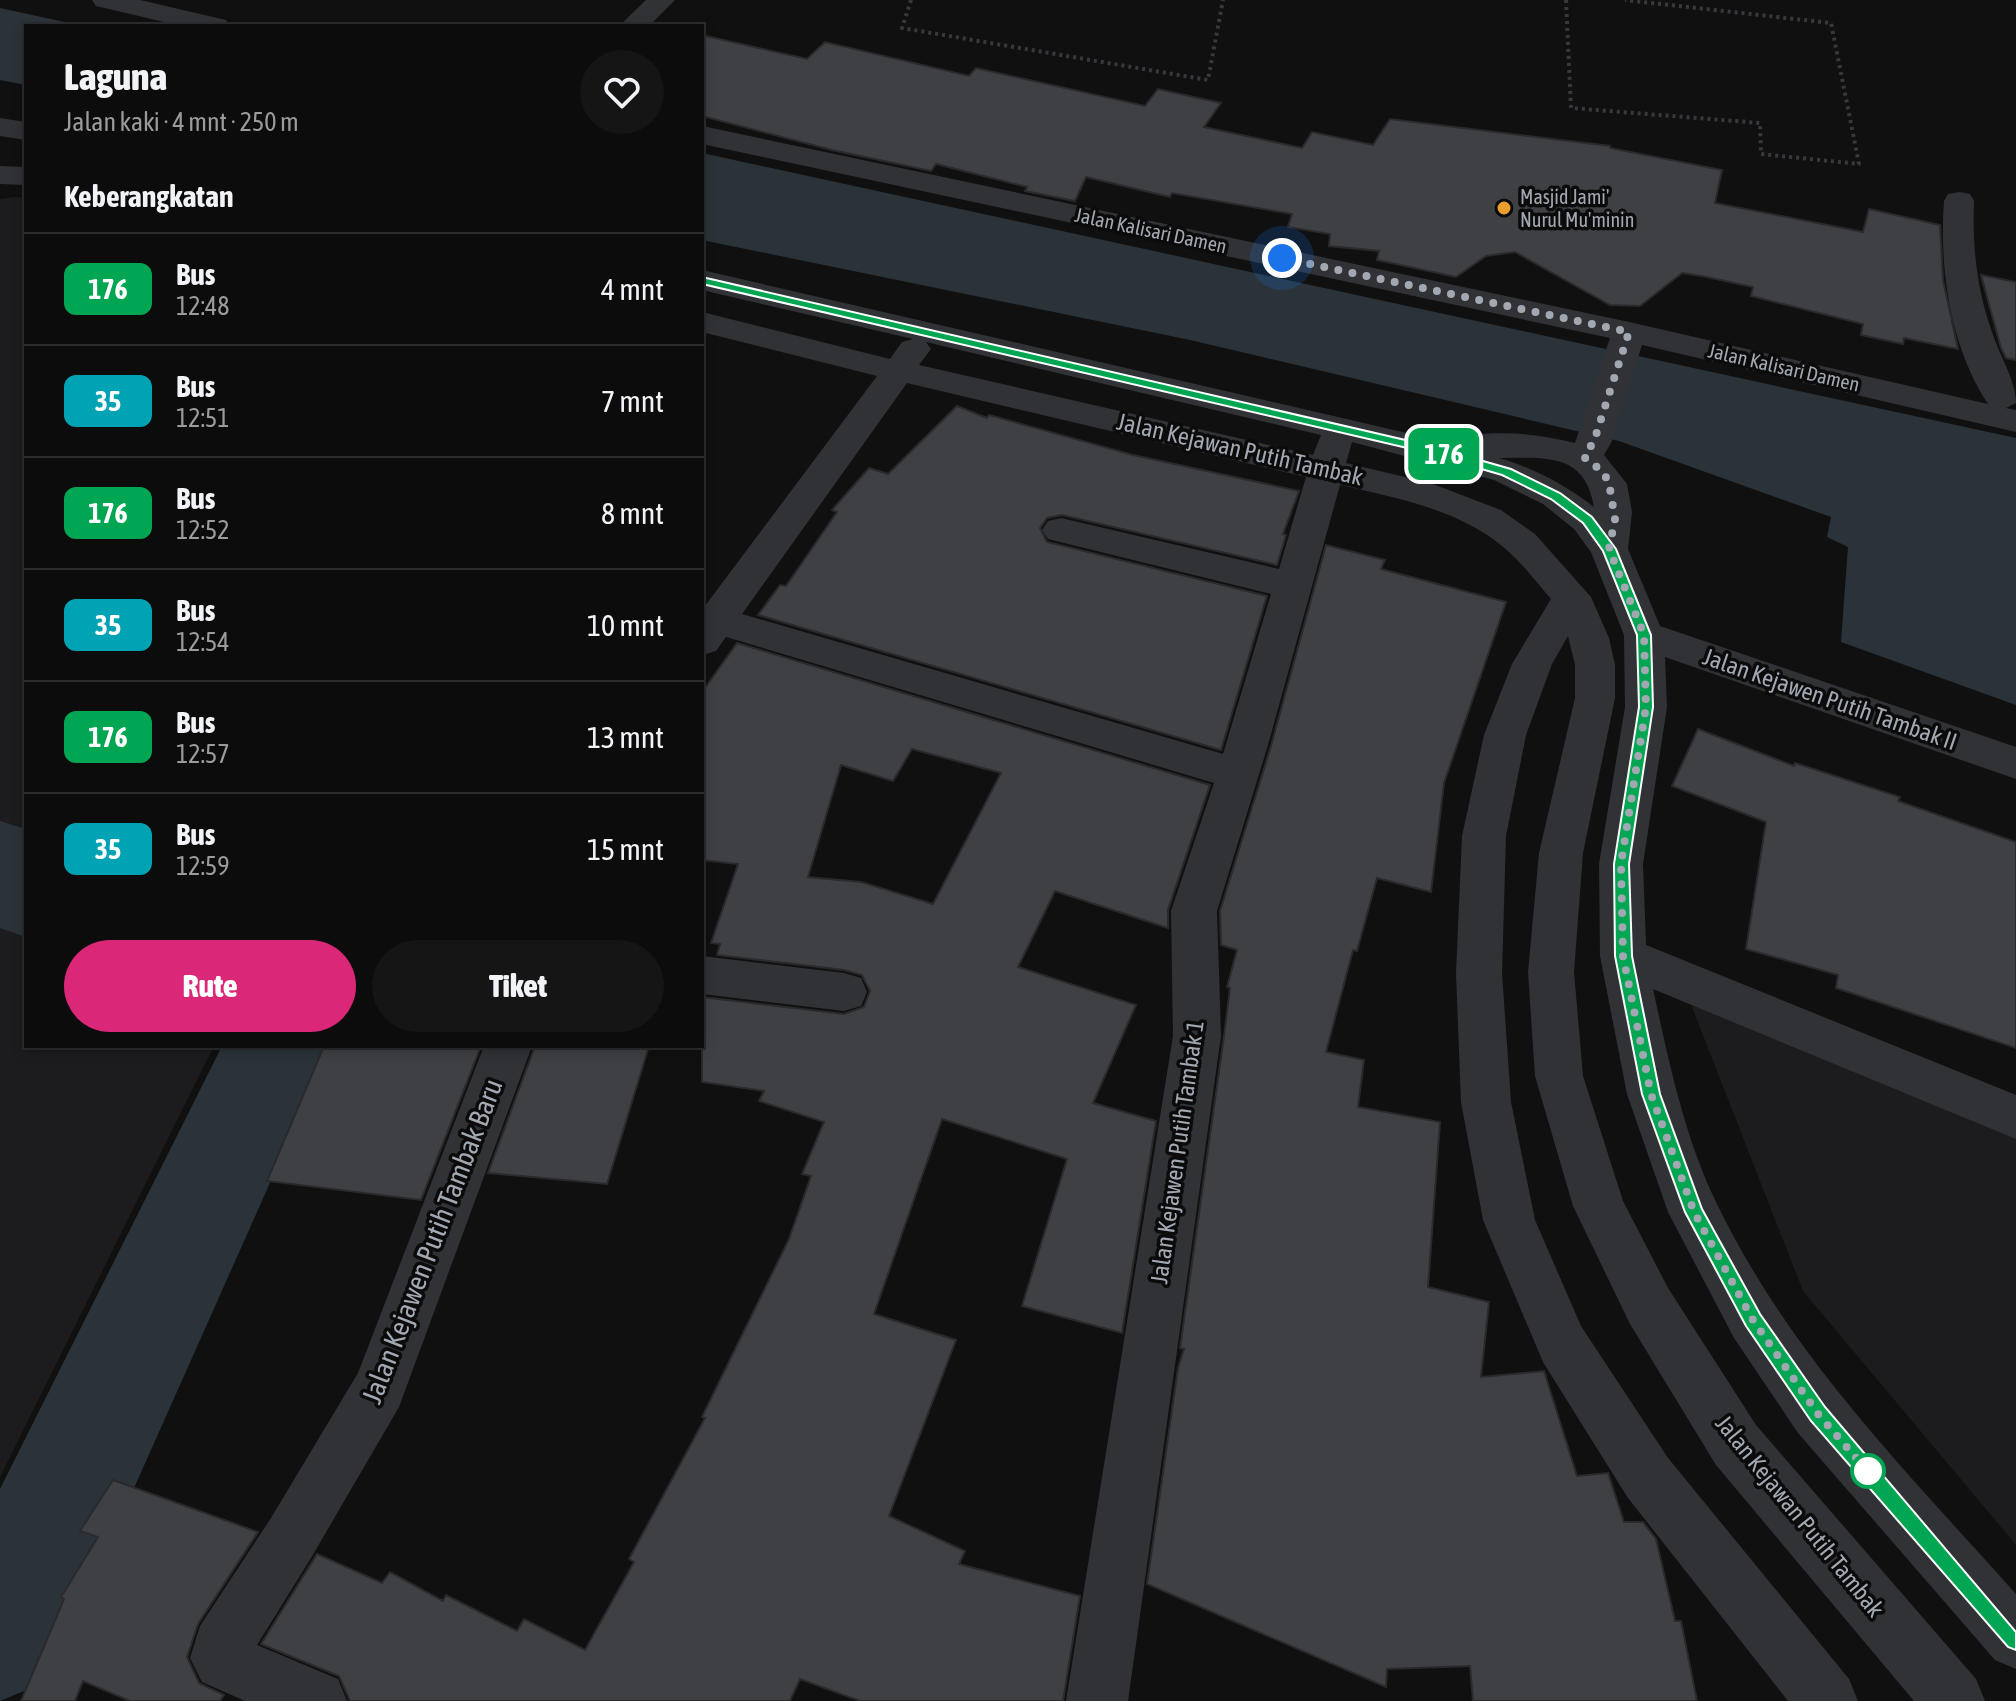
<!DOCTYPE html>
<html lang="id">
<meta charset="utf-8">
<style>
:root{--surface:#0c0c0d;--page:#151516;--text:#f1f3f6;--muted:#9a9b9d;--line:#2c2c2e;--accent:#db2777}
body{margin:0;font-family:"Asap Condensed",sans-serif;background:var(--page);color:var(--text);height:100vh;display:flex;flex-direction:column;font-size:30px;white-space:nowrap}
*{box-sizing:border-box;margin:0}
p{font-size:26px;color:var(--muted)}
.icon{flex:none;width:44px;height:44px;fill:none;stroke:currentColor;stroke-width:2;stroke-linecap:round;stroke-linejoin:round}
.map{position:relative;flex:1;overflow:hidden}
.details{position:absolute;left:24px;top:24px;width:680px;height:1024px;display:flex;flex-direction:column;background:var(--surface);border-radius:0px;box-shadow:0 4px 12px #0003,0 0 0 2px var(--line)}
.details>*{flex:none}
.badge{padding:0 16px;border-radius:12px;font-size:28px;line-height:52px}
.you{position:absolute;width:40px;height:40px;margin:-20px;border:6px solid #fff;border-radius:50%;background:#1a73e8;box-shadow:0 0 0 12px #1a73e833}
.map>.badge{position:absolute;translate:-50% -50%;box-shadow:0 0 0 4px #fff}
h2{padding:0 40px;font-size:30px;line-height:72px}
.round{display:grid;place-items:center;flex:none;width:84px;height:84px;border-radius:42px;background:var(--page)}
.head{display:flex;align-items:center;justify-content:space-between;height:136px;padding:0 40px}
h1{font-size:38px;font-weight:800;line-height:60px}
.cta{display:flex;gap:16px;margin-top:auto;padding:16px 40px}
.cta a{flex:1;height:92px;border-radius:48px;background:var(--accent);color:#fff;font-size:32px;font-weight:800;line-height:92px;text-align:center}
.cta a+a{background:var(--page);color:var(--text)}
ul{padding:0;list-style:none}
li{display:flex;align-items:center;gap:24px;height:112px;padding:0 40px;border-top:2px solid var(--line)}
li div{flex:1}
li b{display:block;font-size:30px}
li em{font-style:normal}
li .badge{min-width:88px;font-weight:700;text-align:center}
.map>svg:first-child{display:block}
</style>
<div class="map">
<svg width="2016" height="1701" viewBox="0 0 2016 1701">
<rect width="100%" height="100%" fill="#101011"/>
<path fill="#1c1c1e" d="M15 197 26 198V1046H214L0 1477V199Z
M1690 1002 2016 1137V1545L1803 1291Z"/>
<path fill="#2a3339" d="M0 8 83 26H26V85L0 80Z
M702 153 2016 438V705L1841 642 1848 547 1827 537 1831 517 1619 441 1190 340 702 240Z
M0 821 26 829V937L0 928Z"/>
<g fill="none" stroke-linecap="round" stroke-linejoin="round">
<path fill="#2a3339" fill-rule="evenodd" d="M222 1046H331L48 1681 0 1701V1489Z"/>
</g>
<path fill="#3f4044" stroke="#2a2a2d" stroke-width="2" fill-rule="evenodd" d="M702 35 807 59 825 42 969 76 976 68 1145 106 1158 89 1221 103 1204 127 1302 148 1312 132 1373 145 1390 119 1610 146V148L1722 170 1715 203 1863 232 1869 209 1940 225 1943 280 1958 349 1904 338 1903 344 1861 335 1863 324 1751 296 1753 287 1702 276 1682 273 1640 306 1610 305 1515 252 1486 256 1456 277 1377 260 1379 251 1329 246 1330 234 1288 227 1292 214 1172 193 1170 197 1086 177 1075 201 1025 191 1027 187 936 164 931 171 832 150 702 116Z
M1981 275 2016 282V360L2006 358 2001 348Z
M957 406 987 418 989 415 1133 455 1299 491 1283 534 1286 535 1277 565 1062 515 1047 518 1040 528 1047 542 1267 596 1221 750 758 615 780 585 786 586 837 512 832 510 869 468 888 474Z
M1326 545 1385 560 1381 569 1506 602 1444 783 1431 892 1377 878 1357 951 1353 950 1326 1052 1364 1060 1358 1107 1440 1122 1428 1287 1489 1302 1481 1377 1544 1371 1577 1476 1608 1473 1624 1522H1643L1656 1539 1675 1621H1681L1697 1701H1473L1470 1666 1387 1669 1386 1687 1147 1584 1178 1368 1184 1349 1180 1348 1224 1036 1230 988 1227 987 1237 950 1221 945 1220 911 1271 746Z
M737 643 1210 785 1168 910V928L1055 891 1018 967 1136 1005 1093 1103 1156 1121 1122 1333 1022 1306 1067 1159 942 1119 874 1314 956 1340 889 1516 965 1551 959 1564 1080 1596 1063 1701H860L800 1679 790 1701H350L339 1676 261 1644 317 1554 382 1583 390 1572 443 1601 446 1595 517 1631 524 1619 585 1650 634 1562 629 1559 705 1418 702 1417 789 1239 811 1176 802 1174 824 1122 759 1101 764 1091 702 1082V997L844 1014 864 1007 870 991 862 975 844 970 717 955 720 944 711 943 738 864 702 860V692ZM912 749 1001 773 933 904 861 882 808 877 841 765 893 781Z
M1698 729 1794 766 1795 763 1900 797 1898 801 2016 842V1048L1836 988 1838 975 1746 949 1766 822 1672 786Z
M324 1046H481L421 1200 267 1181Z
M535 1046H649L607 1184 488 1173Z
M113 1480 258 1532 198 1624 187 1657 199 1683 224 1695 220 1701H130L83 1681 75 1701H21L64 1599 61 1597 98 1537 80 1531Z"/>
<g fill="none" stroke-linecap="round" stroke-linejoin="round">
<path stroke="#37393d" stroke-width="4" stroke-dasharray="3 4" stroke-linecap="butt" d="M911 0 902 28 1208 80 1223 0
M1566 0 1571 108 1760 123 1761 154 1859 164 1831 23 1625 0"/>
<path fill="#313236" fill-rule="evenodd" d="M92 0H140L226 20 230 26H181L96 6Z
M646 0H675L649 26H619Z
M0 118 26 122V140L0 136Z
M702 126 1629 322 1988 404C1950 347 1939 267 1944 201L1948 194 1959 192 1970 194 1974 201C1972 246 1977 290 1992 332 1999 355 2016 380 2016 403L2006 408 2016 410V432L1642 345 1612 441 1604 455 1627 484 1632 512 1628 549 1660 626 2016 747V779L1665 657 1667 707 1643 864 1646 945 2016 1095V1139L1653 989C1669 1062 1684 1136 1717 1204 1790 1355 1905 1470 2016 1594V1669L1995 1660 1798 1433 1734 1338 1668 1212 1627 1094 1600 956 1599 864 1625 707 1624 635 1591 552 1574 529 1543 504 1494 480 1352 442 1346 463 1430 483 1501 510 1535 534 1591 597 1609 638 1615 665V698L1583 853 1574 972 1583 1076 1623 1201 1668 1288 1756 1425 1976 1679 1985 1701H1914L1716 1465 1630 1324 1573 1206 1535 1076 1528 972 1539 853 1575 698V665L1568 636 1552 664 1526 735 1506 836 1502 973 1511 1102 1535 1220 1581 1326 1668 1458 1849 1679 1858 1701H1788L1628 1498 1543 1362 1483 1220 1461 1102 1456 973 1462 836 1484 735 1512 664 1551 599C1538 584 1525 567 1510 553 1466 511 1398 498 1340 485L1268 745 1217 911 1221 1036 1128 1701H1066L1173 1036 1171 911 1214 783 726 637 716 651 702 655V610L877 376 702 332V312L890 359 902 342 913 339 702 290V270L1450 443 1452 439C1490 429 1538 433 1575 443L1610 338 702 144ZM926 342 1321 435 1313 455 919 365 931 349ZM907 383 1306 477 1279 569 1061 518 1048 521 1042 530 1048 539 1271 594 1223 754 742 614ZM1499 458C1545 458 1585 452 1594 507 1565 485 1534 468 1499 458Z
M0 166 26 167V185L0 184Z
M702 956 844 973 861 978 867 992 861 1006 844 1011 702 994Z
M484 1046H532L399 1407 311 1558 257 1645 338 1679 347 1701H245L202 1682 190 1658 200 1626 271 1518 358 1373Z"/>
</g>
<path fill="#00a651" stroke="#fff" stroke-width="2" d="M702 277 1427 445 1511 469 1560 493 1592 517 1616 549 1651 635 1653 707 1629 864 1632 956 1660 1094 1702 1209 1760 1314 1825 1407 2016 1632V1650L2008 1647 1811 1421 1746 1326 1685 1212 1642 1094 1615 956 1614 864 1639 707 1637 635 1603 551 1583 523 1551 499 1502 475 1420 451 698 283 696 280Z"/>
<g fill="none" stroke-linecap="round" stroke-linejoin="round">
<path stroke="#a2a8b2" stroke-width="8" stroke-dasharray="0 14.4" d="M1282 258 1629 332 1594 441 1584 457 1603 472 1609 483 1615 519 1609 549 1644 635 1646 707 1621 864 1623 956 1651 1094 1694 1212 1753 1320 1818 1414 1877 1482 1868 1471"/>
</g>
<circle fill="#ea9e2f" stroke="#0b0b0c" stroke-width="3" cx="1504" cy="208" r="8"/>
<circle fill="#fff" stroke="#00a651" stroke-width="4" cx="1868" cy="1471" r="16"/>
<g text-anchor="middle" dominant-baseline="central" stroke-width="7" stroke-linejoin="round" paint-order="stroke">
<g font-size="20" fill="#a2a8b2" stroke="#0b0b0c" text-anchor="start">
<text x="1520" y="196">Masjid Jami'<tspan x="1520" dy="23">Nurul Mu'minin</tspan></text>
</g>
<g font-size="20" fill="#a2a8b2" stroke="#0b0b0c">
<text transform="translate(1151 230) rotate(12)">Jalan Kalisari Damen</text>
<text transform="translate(1784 367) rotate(13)">Jalan Kalisari Damen</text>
</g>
<g font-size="24" fill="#a2a8b2" stroke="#0b0b0c">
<text transform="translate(1240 449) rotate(13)">Jalan Kejawan Putih Tambak</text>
<text transform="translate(1830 699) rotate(19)">Jalan Kejawen Putih Tambak II</text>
<text transform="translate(1177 1152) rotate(-82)">Jalan Kejawen Putih Tambak 1</text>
<text transform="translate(1800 1516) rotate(51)">Jalan Kejawan Putih Tambak</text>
</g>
<g font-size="28" fill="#a2a8b2" stroke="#0b0b0c">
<text transform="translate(432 1241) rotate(-69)">Jalan Kejawen Putih Tambak Baru</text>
</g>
</g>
</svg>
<div class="you" style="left:1282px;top:258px"></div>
<b class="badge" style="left:1444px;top:454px;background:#00a651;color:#fff">176</b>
<section class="details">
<div class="head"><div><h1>Laguna</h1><p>Jalan kaki · 4 mnt · 250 m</p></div><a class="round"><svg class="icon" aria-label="heart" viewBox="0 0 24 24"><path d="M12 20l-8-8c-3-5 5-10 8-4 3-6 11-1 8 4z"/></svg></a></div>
<h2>Keberangkatan</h2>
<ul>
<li><span class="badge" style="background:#00a651;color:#fff">176</span><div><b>Bus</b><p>12:48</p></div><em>4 mnt</em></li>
<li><span class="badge" style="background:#00a3b4;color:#fff">35</span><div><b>Bus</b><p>12:51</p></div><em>7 mnt</em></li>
<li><span class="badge" style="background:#00a651;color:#fff">176</span><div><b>Bus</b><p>12:52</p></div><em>8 mnt</em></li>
<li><span class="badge" style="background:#00a3b4;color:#fff">35</span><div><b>Bus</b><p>12:54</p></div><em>10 mnt</em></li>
<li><span class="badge" style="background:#00a651;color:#fff">176</span><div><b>Bus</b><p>12:57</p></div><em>13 mnt</em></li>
<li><span class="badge" style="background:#00a3b4;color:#fff">35</span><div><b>Bus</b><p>12:59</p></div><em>15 mnt</em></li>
</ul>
<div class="cta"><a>Rute</a><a>Tiket</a></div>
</section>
</div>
